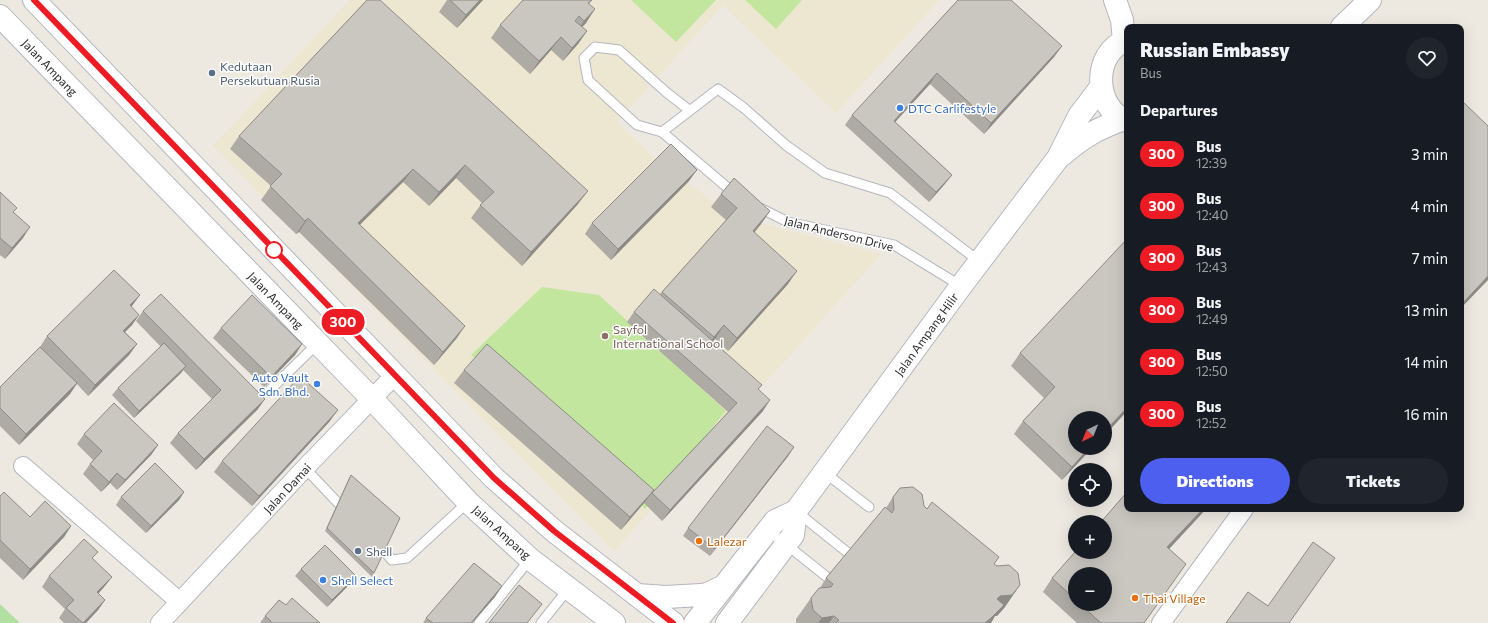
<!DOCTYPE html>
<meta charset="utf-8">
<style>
:root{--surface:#171b24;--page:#20242c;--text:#f1f3f6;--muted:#9ea1a6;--accent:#4d5fee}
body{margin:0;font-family:Commissioner,sans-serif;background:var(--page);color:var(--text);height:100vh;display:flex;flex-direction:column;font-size:15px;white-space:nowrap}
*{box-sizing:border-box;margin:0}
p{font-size:13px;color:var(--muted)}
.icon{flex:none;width:22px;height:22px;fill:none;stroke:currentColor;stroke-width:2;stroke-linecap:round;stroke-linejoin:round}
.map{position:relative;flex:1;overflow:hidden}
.panel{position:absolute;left:1124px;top:24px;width:340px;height:488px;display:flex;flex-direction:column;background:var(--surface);border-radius:8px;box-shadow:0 4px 16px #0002}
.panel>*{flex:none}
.badge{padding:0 8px;border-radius:13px;font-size:14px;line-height:26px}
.needle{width:26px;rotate:223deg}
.fabs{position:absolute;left:1068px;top:411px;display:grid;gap:8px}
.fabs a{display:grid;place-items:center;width:44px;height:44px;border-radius:50%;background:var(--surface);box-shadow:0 4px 16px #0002;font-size:20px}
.map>.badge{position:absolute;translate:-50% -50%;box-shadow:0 0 0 2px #fff}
h2{padding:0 16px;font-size:15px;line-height:36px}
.round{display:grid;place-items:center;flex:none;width:42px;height:42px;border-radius:21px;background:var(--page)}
.headline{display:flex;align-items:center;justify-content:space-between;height:68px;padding:0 16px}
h1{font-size:19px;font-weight:800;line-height:30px}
.button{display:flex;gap:8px;margin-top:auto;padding:8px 16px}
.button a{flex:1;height:46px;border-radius:24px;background:var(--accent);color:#fff;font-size:16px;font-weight:800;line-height:46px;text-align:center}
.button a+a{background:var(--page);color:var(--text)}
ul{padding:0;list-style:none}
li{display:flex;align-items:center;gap:12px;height:52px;padding:0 16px}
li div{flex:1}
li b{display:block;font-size:15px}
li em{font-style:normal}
li .badge{min-width:44px;font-weight:700;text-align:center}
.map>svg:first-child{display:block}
</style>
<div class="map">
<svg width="1488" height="623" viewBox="0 0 1488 623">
<rect width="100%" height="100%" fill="#ede9e1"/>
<path fill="#ede7d2" d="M350 0H939L836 113 723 5 617 122 651 155 733 216 881 254 614 551 213 146Z"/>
<path fill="#b2e0a2" d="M0 604 20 623H0Z"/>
<path fill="#c2e69e" d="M631 0H716L676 42Z
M745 0H802L776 29Z
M542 287 599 295 726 411 645 509 471 355Z"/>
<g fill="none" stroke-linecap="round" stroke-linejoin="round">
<defs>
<path id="service" d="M689 110 666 92 619 50 595 47 584 58 588 80 637 125 662 132 735 194
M662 132 718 89 744 108 787 146 825 173 890 193 980 262
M760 208 788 222 894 245 961 286
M270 390 318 343
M305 468 338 503
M824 472 869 507
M797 512 857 560
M768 530 837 585
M384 551 392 560 407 558 468 502
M479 623 530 559
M541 623 569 588"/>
<path id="minor" d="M23 466 180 602
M160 623 305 468 395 375
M1161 623 1244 509"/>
<path id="tertiary" d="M1115 0 1122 20 1124 41
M1342 27 1370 0
M1127 40C1092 52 1093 108 1127 121
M1062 155C1084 136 1097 129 1124 119
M637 595 666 597 701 595 707 594 722 587
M695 623 775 521 796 511 961 286 1058 158 1079 116 1101 87
M727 623 793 535 796 511"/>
<path id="secondary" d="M34 0 494 478 554 531 673 623
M0 16 372 399 468 502 530 559 614 623"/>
</defs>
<use href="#service" stroke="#b4b6bf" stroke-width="11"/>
<use href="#minor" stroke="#b4b6bf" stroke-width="20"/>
<use href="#tertiary" stroke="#b4b6bf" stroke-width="24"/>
<use href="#secondary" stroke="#b4b6bf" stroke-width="24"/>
<use href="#service" stroke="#fff" stroke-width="9"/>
<use href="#minor" stroke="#fff" stroke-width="18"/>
<use href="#tertiary" stroke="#fff" stroke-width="22"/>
<use href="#secondary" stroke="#fff" stroke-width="22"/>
</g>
<path fill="#adaba4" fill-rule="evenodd" d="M367 0 578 204 522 266 471 218 482 203 456 178 429 206 403 182 360 225 465 326 456 339 434 365 299 232 296 234 261 200 271 186 230 149 239 136Z
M447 0H483L457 28 439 12Z
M522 0H592L589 4 586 23 582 27 587 31 578 44 563 61 551 50 530 74 491 38 500 25 523 1Z
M958 0 1062 46 1054 57 984 134 930 84 895 122 952 175 944 185 929 202 845 125 852 115Z
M689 181 611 260 585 234 592 223Z
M0 192 14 213 23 238 5 259 0 255Z
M721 194 770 211 761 224 754 233 788 284 728 351 715 339 713 341 758 390 763 411 662 521 644 503 621 530 454 383 464 370 652 493 728 412 627 322 634 312 660 294 726 220 711 207Z
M131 307 139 315 132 325 125 332 137 344 129 355 88 396 77 384 70 394 19 445 0 426V387L40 347 47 336Z
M143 311 258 409 196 470 170 443 178 433 212 399 183 370 181 373 134 418 112 395 118 388 161 347 136 321Z
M221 328 302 344 295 355 264 387 213 338Z
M1020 353 1127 411 1105 435V418L1092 448 1062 480 1014 434 1023 421 1044 398 1011 366Z
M330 421 252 506 214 472 222 461Z
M84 434 158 445 151 455 117 490 110 483 101 492 83 474 90 464 93 460 77 444Z
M789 455 710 556 683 536 688 528Z
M351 475 374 573 372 577 325 531 349 478Z
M184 492 179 500 146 533 116 505 121 497Z
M0 496 30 517 71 526 64 537 23 580 0 558Z
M893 497 924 506 995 564 1005 607 997 616H995L991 623H796V619L811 598 820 588 826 578 886 508Z
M1127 509H1206L1169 549 1144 623H1077L1043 592 1052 578ZM1075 574 1105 604H1075Z
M301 569 351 583 327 607 295 576Z
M49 576 112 577 104 587 98 594 105 600 98 610 86 623H64L59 618 65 609 42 587Z
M495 597 472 623H423L426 618Z
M286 605 320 623H260L265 616Z"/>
<path fill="#8d8b86" d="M480 0H483L457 28 466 15Z
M595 9 586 23 575 34 584 21Z
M587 31 578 44 563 61 572 48Z
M561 37 551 50 530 74 539 61Z
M1062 46 1054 57 984 134 991 123Z
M937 73 930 84 886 132 894 121Z
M465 165 456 178 429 206 439 192Z
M413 169 403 182 348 236 358 223Z
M697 170 689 181 611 260 618 249Z
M952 175 944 185 929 202 936 192Z
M588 191 578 204 522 266 531 252Z
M770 211 761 224 744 245 753 231Z
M308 218 299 232 296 234 305 221Z
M30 227 23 238 5 259 12 248Z
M797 271 788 284 728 351 737 338Z
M1488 276V280L1461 308V305L1462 304Z
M140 295 132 306 122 316 130 305Z
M139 315 132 325 116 341 123 331Z
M724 325 715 339 704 350 714 337Z
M465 326 456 339 434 365 443 352Z
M137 344 129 355 88 396 95 385Z
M302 344 295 355 264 387 271 377Z
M186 366 181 373 134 418 139 411Z
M77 383 70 394 19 445 26 434Z
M265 399 258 409 196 470 204 459Z
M770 400 763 411 662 521 670 510Z
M1127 408V411L1105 435V431Z
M338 410 330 421 252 506 259 496Z
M158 445 151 455 117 490 125 480Z
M794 447 789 455 710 556 715 549Z
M1089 448H1092L1062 480 1072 467Z
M117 473 110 483 101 492 109 482Z
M654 490 644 503 621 530 630 517Z
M184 492 179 500 146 533 151 526Z
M1203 509H1206L1158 561 1167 547Z
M71 526 64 537 23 580 30 569Z
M356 576 351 583 327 607 332 600Z
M112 577 104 587 90 603 97 592Z
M1020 585 1005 607 997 616H995L991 623H985L997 599 1000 596Z
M502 586 495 597 472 623H471Z
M105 600 98 610 86 623H83Z
M834 616 829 623H818L822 618Z"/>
<path fill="#c9c7bf" stroke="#8d8b86" d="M367 0H380L588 191 531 252 480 205 494 192 465 165 439 192 413 169 358 223 465 326 443 352 308 218 305 221 270 186 282 174 239 136Z
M450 0H480L466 15Z
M523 0H592L588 3 595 9 584 21 579 16 575 21 587 31 572 48 561 37 539 61 500 25Z
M958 0H1011L1062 46 991 123 937 73 894 121 952 175 936 192 852 115Z
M1461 100 1488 126V276L1462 304 1461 303Z
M671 144 697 170 618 249 592 223Z
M734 178 770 211 753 231 797 271 737 338 724 325 714 337 662 292 737 208 721 194Z
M0 192 17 208 13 212 30 227 12 248 0 238Z
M1127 239V408L1105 431V418H1075V448H1089L1072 467 1023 421 1055 387 1020 353Z
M114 270 140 295 130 305 139 315 123 331 137 344 95 385 47 336Z
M654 289 762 385 758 389 770 400 670 510 652 493 737 403 634 312Z
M161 294 265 399 204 459 178 433 221 390 143 311Z
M252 295 302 344 271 377 221 328Z
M164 343 186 366 139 411 118 388Z
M487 344 654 490 630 517 464 370Z
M40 347 77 383 26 434 0 408V387Z
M300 376 338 410 259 496 222 461Z
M114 403 158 445 125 480 117 473 109 482 90 464 102 451 84 434Z
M767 426 794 447 715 549 688 528Z
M155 463 184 492 151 526 121 497Z
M351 475 400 518 374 573 327 528Z
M913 487 922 494 924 506 927 509 932 502 999 557 994 564 997 566 1009 565 1018 573 1020 585 1012 595 1000 596 997 599 1004 605 991 618 985 623H836L839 620 834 616 822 618 813 610 811 598 819 588 831 587 833 584 826 578 885 507 892 513 894 509 893 497 900 488Z
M4 492 30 517 45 501 71 526 30 569 0 540V496Z
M1127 492V509H1203L1167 547 1186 564 1144 623H1101L1080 604H1105V574H1075V599L1052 578 1075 552H1105V522H1101Z
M84 539 98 552 92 558 112 577 97 592 105 600 83 623 66 608 74 600 49 576Z
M1313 542 1335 558 1289 623H1226L1248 592 1268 606Z
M325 545 356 576 332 600 301 569Z
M474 563 502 586 471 623H433L426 618Z
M519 585 542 604 527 623H489Z
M292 598 320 623H270L271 621 265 616 279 600 286 605Z"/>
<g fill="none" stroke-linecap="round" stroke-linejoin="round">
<defs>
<path id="line" d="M34 0 494 478 554 531 673 623"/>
</defs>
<use href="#line" stroke="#fff" stroke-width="9"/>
<use href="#line" stroke="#ed1b24" stroke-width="6"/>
</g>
<g fill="#5c6f8a" stroke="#fff" stroke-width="1.5">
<circle cx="212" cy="73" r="4"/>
<circle cx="358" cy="551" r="4"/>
</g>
<g fill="#3f7fe0" stroke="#fff" stroke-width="1.5">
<circle cx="900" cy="108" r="4"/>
<circle cx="317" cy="384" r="4"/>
<circle cx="323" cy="580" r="4"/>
</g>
<circle fill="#fff" stroke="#ed1b24" stroke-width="2" cx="274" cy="250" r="8"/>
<circle fill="#8d6e63" stroke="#fff" stroke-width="1.5" cx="605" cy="336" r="4"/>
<g fill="#e8710a" stroke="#fff" stroke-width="1.5">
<circle cx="699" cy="541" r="4"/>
<circle cx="1135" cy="598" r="4"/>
</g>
<g text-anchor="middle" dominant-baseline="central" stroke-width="3" stroke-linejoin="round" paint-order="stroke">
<g font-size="12" fill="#4e5e75" stroke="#fff" text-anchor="start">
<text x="220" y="66">Kedutaan<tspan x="220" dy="14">Persekutuan Rusia</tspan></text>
<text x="366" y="551">Shell</text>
</g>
<g font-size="12" fill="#2d2d2d" stroke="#fff">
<text transform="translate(50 67) rotate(46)">Jalan Ampang</text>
<text transform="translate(839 233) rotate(14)">Jalan Anderson Drive</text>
<text transform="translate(276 300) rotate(46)">Jalan Ampang</text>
<text transform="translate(926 334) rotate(-54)">Jalan Ampang Hilir</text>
<text transform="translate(287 488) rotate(-47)">Jalan Damai</text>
<text transform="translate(502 532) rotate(42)">Jalan Ampang</text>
</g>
<g font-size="12" fill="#366cbe" stroke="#fff" text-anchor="start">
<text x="908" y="108">DTC Carlifestyle</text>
<text x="309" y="377" text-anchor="end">Auto Vault<tspan x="309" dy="14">Sdn. Bhd.</tspan></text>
<text x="331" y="580">Shell Select</text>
</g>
<g font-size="12" fill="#785e54" stroke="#fff" text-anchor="start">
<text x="613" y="329">Sayfol<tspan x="613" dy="14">International School</tspan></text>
</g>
<g font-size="12" fill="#c56008" stroke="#fff" text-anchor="start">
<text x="707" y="541">Lalezar</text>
<text x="1143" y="598">Thai Village</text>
</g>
</g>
</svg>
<div class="fabs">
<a><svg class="needle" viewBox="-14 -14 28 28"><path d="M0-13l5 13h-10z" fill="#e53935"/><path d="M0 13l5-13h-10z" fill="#9ea1a6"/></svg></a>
<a><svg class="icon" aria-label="locate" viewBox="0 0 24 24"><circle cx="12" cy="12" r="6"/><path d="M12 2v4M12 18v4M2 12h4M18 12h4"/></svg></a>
<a>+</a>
<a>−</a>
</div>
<b class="badge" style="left:343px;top:322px;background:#ed1b24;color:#fff">300</b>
<section class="panel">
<div class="headline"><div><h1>Russian Embassy</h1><p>Bus</p></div><a class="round"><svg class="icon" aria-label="heart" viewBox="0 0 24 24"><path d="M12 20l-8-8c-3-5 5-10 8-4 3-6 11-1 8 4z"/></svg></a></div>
<h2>Departures</h2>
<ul>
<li><span class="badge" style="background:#ed1b24;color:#fff">300</span><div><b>Bus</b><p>12:39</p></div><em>3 min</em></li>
<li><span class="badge" style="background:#ed1b24;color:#fff">300</span><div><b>Bus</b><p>12:40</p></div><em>4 min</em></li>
<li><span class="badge" style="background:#ed1b24;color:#fff">300</span><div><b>Bus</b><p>12:43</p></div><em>7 min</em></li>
<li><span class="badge" style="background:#ed1b24;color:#fff">300</span><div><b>Bus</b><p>12:49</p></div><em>13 min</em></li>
<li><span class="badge" style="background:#ed1b24;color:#fff">300</span><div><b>Bus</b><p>12:50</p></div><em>14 min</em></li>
<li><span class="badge" style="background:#ed1b24;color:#fff">300</span><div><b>Bus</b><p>12:52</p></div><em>16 min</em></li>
</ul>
<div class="button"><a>Directions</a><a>Tickets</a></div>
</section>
</div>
